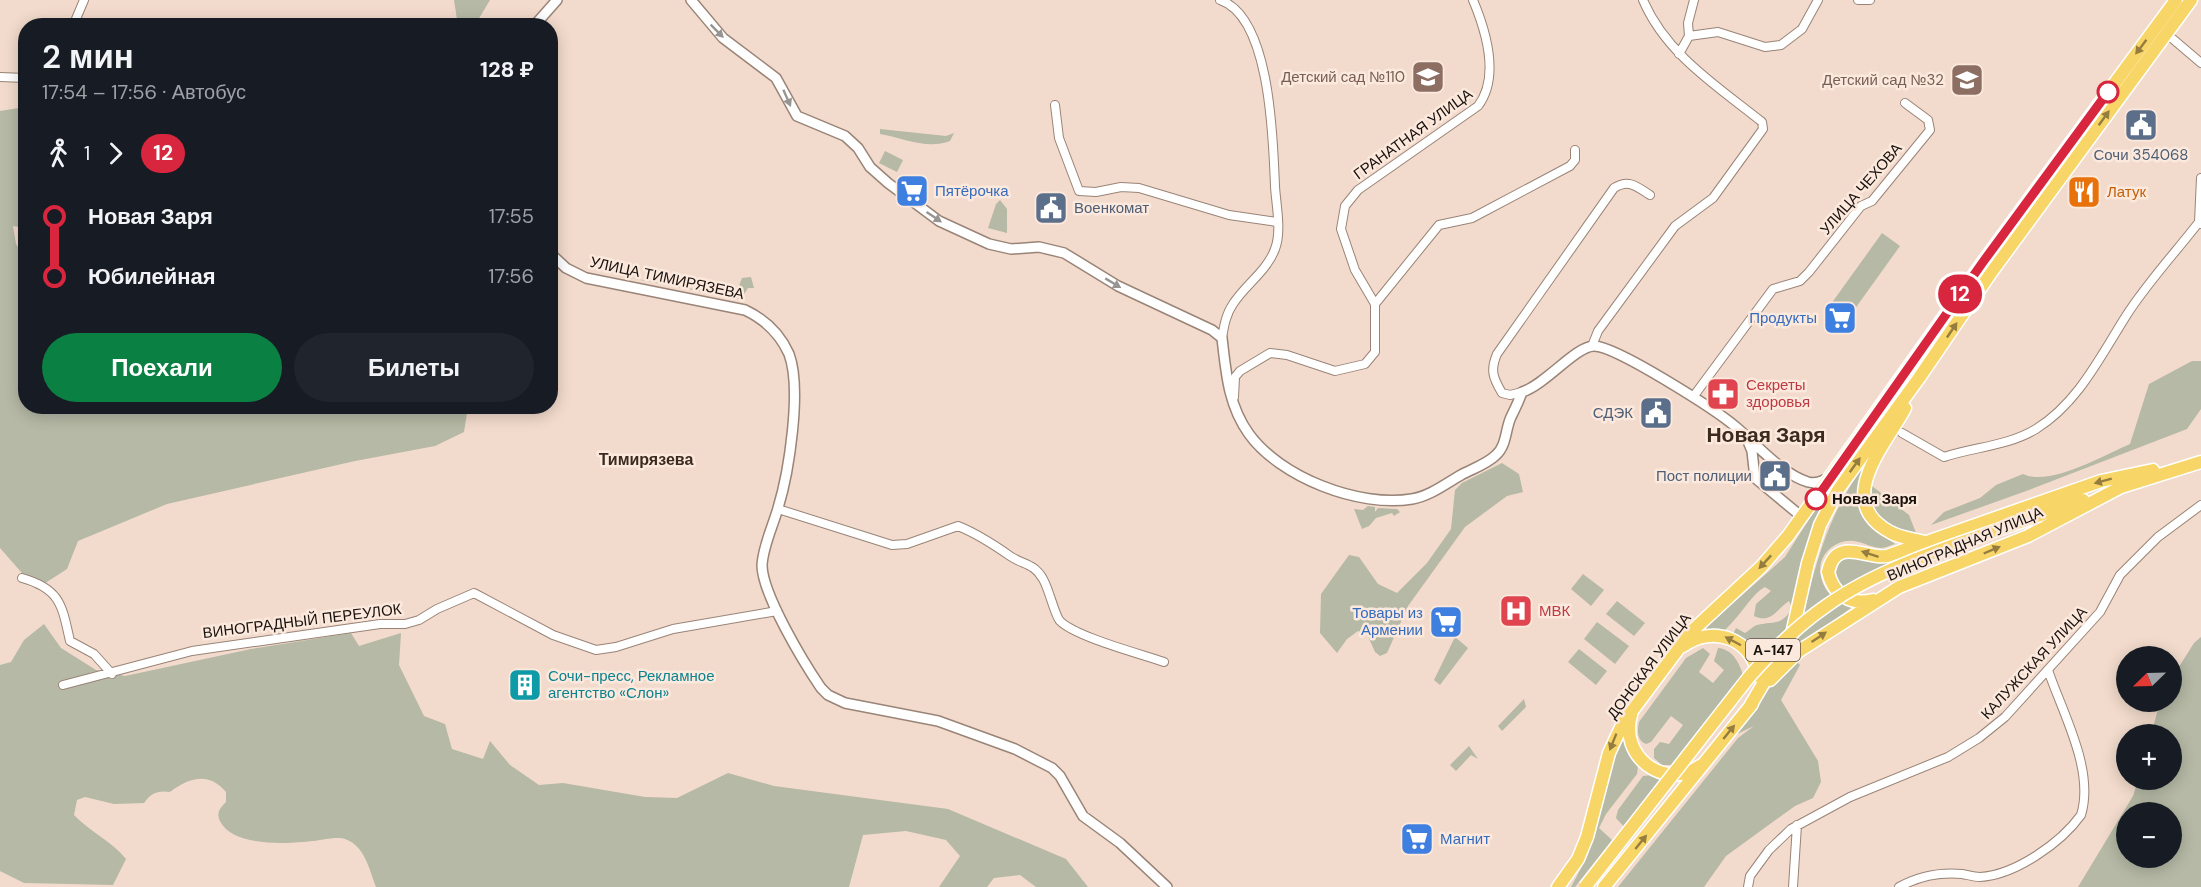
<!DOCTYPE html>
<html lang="ru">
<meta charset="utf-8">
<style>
:root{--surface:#171b24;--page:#20242c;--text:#f1f3f6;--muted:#9ea1a6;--accent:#0b8043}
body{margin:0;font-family:"DM Sans",sans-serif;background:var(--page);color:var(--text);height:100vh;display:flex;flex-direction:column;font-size:22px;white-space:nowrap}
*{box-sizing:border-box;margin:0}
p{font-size:20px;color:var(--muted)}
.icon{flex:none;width:33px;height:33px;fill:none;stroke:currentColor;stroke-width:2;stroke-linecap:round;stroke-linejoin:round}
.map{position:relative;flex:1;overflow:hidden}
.side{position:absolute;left:18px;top:18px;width:540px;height:396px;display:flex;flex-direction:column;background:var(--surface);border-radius:24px;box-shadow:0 3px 15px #0003}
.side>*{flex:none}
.badge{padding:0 12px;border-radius:20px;font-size:21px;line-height:39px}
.needle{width:39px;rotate:247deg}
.tools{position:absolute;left:2116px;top:646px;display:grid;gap:12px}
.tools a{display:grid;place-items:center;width:66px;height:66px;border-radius:50%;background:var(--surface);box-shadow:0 3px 15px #0003;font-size:30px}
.map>.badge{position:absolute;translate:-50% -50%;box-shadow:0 0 0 3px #fff}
.legs{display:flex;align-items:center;gap:9px;height:66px;padding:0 24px;font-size:20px}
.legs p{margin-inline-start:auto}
.head{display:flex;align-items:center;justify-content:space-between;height:102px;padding:0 24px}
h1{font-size:33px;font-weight:600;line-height:45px}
.action{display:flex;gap:12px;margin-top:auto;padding:12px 24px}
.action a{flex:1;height:69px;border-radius:36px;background:var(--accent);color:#fff;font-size:24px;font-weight:600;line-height:69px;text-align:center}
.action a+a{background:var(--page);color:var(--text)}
ul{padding:0 24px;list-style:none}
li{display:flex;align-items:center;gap:21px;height:60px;font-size:22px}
li i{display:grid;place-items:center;width:9px;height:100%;margin:0 8px;background:currentColor}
li i::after{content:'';width:15px;height:15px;margin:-8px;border:4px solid;border-radius:50%;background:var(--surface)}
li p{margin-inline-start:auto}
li:first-child i{background:linear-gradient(#0000 50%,currentColor 0)}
li:last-child i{background:linear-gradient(currentColor 50%,#0000 0)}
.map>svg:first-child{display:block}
</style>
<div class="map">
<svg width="2201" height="887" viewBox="0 0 2201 887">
<rect width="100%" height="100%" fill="#f2dbcc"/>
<path fill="#b5b9a5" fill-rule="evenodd" d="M454 0H490L475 25 458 26Z
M25 107V228L13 226 16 244 25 258 26 406 468 407 464 432 435 446 355 461 167 504 78 541 67 569 36 589 0 548V111Z
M880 129 946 136 954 133 950 141C927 150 903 138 880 134Z
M885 151 903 160 897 172 879 163Z
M1000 200 1007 209V233L988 228 996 204Z
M1882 233 1900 246 1849 317 1831 304Z
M614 275 723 294 730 290 733 293 737 291 742 278 751 277 754 288H748L741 299Z
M1944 324 1946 328 1835 488 1790 629 1757 665 1732 636 1736 628 1745 633C1749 631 1753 626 1757 625 1773 621 1781 627 1792 608L1789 601C1777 609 1771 624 1754 616L1756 604 1771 591 1765 587C1752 593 1736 623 1720 634L1697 635 1785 557 1836 477Z
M2192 361H2201V409L2187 429 2029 490 1931 525 1944 512 1980 498 1996 485 2023 474C2050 487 2104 455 2130 444L2149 384Z
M1896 417 1860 503 1870 526 1895 544C1891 545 1885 548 1881 548 1866 547 1856 536 1839 543 1808 556 1818 598 1850 606L1851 608 1787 654C1807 611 1813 563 1833 519 1849 483 1874 450 1896 417Z
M1502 463 1519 474 1523 492 1507 496 1465 527 1408 606 1387 653 1380 656 1375 652 1367 634 1358 631 1347 639 1337 653 1320 633 1321 594 1349 555 1359 557 1378 584 1397 593 1427 563 1451 529 1455 490 1462 483Z
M1872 486 1909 515 1916 533C1889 538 1869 511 1872 486Z
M1368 506 1375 507V512L1378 508 1397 509 1400 512 1394 516 1392 513 1376 518 1369 526 1362 529 1354 509 1363 510Z
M1910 554 1911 557 1841 587 1836 573 1839 563 1847 556 1883 563Z
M1583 574 1604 590 1591 606 1571 589Z
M1617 601 1645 623 1634 636 1606 614Z
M1597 622 1629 646 1615 664 1584 639Z
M44 624 61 648 96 670 125 676 251 649 351 633 359 646 401 633 399 665 424 716 445 724 452 749 483 759 490 741 510 765 539 785 563 783 645 797 677 798 728 773 774 786 948 809 1066 859 1088 887H1036L1020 875 994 878 987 887H939L960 856 946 840 906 831 863 835 849 887H376C369 869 365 846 345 839 337 836 322 840 313 841 288 844 232 847 220 821 216 813 220 808 226 802V792C209 772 190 777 170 792 158 790 151 793 144 803L114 804 85 797 77 800 74 815C90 832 112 841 126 859L113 885 24 883 0 871V665L11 662 24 640Z
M1455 637 1468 648 1440 685 1434 680Z
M2201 637V887H2078L2133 796 2138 780H2172V735H2151L2160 702H2172V678L2194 643ZM2127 813H2172V858H2127Z
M1703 648 1710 654 1699 672 1713 683 1724 670 1714 661 1718 648C1733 649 1740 664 1744 678L1676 765H1662L1654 758V749L1660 742 1669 744 1683 725 1671 716 1651 742 1646 744C1637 741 1637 730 1639 722L1686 658Z
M1579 649 1607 671 1596 685 1568 662Z
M1796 661 1800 665 1781 700 1818 761 1821 782 1813 798 1795 806 1726 856 1704 887H1618L1738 738 1754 726 1733 736 1772 685Z
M1524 699 1526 707 1502 731 1498 726Z
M1624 736 1638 766 1637 774 1606 814 1599 828 1612 840 1575 887H1571L1587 857 1611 765Z
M1469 746 1478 759 1471 755 1456 771 1450 765Z
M1652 775 1664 783C1664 801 1645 828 1627 830L1616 818 1618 810 1643 776Z"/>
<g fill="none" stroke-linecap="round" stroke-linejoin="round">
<defs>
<path id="minor" d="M1220 0C1271 17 1273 141 1275 186 1276 205 1282 231 1275 249 1267 271 1245 285 1233 304 1226 314 1224 326 1222 338
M1858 0H1870
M73 26 84 0
M2167 34 2201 63
M1689 36 1688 23 1694 0
M1679 54 1689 36 1718 32 1765 47 1781 45 1802 29 1818 0
M0 77 26 78
M1055 105 1059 138 1079 191 1096 192 1121 187 1139 188 1229 215 1277 222
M2201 178 2199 222 2201 224
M1375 304 1439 225 1472 218 1570 166 1575 160V150
M1592 346 1598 331 1675 226 1713 198 1763 129 1762 122C1717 86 1666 54 1643 0
M1522 392 1510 395 1502 393C1493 378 1490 370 1497 354L1614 188C1629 179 1636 186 1650 195
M1234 397 1235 377 1240 371 1270 353 1287 355 1335 371 1365 364 1375 352V304L1355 270 1341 229 1345 206 1358 190 1478 106C1500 77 1486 31 1473 0
M1693 397 1773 289 1800 281 1809 272 1861 206 1872 201 1930 130 1928 120 1905 103
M1902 433 1944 457C1974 447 2008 446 2036 429 2078 403 2100 357 2126 316 2147 283 2175 253 2199 222
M778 509 892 545 907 544 958 526C978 534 993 544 1010 556 1023 565 1034 563 1043 579 1049 589 1055 616 1060 621 1076 637 1141 654 1164 662
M22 578C61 589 62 606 70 641L94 654 112 674
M63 685 192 651 380 624H405L419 620 437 609 474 593 553 635 596 650 616 647 673 629 777 611
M1748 887 1750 876 1769 850 1791 829 1850 797 1948 757 1979 738 2005 717 2100 612 2120 575 2158 537 2201 505
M1793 887 1797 825
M1899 887C1919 876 1939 872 1962 874 1968 875 1974 877 1980 877 2015 875 2061 843 2081 815 2095 770 2062 712 2048 670"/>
<path id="tertiary" d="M691 0 723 38 776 78 797 116 845 136 858 148 870 167 888 183 939 221 989 244 1011 249 1039 247 1064 253 1118 286 1212 330 1222 338C1226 372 1228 405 1249 434 1280 477 1359 508 1412 499 1430 496 1445 484 1461 475 1472 469 1487 464 1496 455 1507 445 1505 430 1511 417 1515 409 1519 401 1522 392 1545 385 1576 346 1594 346 1616 346 1716 410 1736 427 1755 443 1783 475 1808 482 1816 484 1822 481 1829 478
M534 26 557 0
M550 253 566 268 586 278 745 310C764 319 780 334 789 354 802 389 789 472 778 508 773 526 763 546 762 565 762 594 804 663 821 688L828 695 845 703 938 721 1015 749 1052 768 1060 776 1083 816 1120 843 1167 887
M1747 439 1752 451 1755 478 1802 517"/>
<path id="primary" d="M1905 408C1887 443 1832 501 1890 532 1900 538 1914 539 1925 542
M2040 515 2083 500
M1873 600C1850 606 1833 594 1828 572 1836 535 1867 560 1887 556L2101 481 2153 470
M1683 646C1713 624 1753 639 1758 676
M1770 680 1799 651 1899 587 2028 536 2121 487 2201 462
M1749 708 1792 634 1808 563 1820 525 1839 488 1919 378 1990 274 2191 0
M1631 715C1619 756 1664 791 1700 766
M1558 887 1578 859 1587 837 1609 753 1623 723 1691 632 1761 567 1788 536 1983 262 2176 0
M1604 887 1752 704"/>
</defs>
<use href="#minor" stroke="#998477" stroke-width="10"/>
<use href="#tertiary" stroke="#998477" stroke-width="12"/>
<use href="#primary" stroke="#fff" stroke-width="15"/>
<use href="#minor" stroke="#fff" stroke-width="8"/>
<use href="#tertiary" stroke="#fff" stroke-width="9"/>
<use href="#primary" stroke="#f8d567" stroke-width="12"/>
<defs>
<path id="primary-bridge" d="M1585 887 1749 677C1772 651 1797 626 1826 606 1886 563 1970 541 2040 515"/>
</defs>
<use href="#primary-bridge" stroke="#fff" stroke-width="15" stroke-linecap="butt"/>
<use href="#primary-bridge" stroke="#f8d567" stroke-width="12"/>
</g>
<defs><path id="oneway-solid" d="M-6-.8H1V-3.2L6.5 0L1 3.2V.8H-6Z" transform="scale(1.5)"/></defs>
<g fill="#989492">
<use href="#oneway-solid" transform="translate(717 31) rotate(45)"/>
<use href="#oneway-solid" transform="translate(787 98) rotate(66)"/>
<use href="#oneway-solid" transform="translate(934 217) rotate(34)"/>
<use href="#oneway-solid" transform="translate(1113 283) rotate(31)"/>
</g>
<g fill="#947d3e">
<use href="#oneway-solid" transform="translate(2141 47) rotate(127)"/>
<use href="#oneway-solid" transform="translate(2104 118) rotate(-54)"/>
<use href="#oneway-solid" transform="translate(1952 330) rotate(-56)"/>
<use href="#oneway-solid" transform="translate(1855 465) rotate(-54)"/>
<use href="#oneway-solid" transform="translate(2103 481) rotate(165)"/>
<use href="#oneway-solid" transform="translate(1992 550) rotate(-23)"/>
<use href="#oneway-solid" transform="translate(1870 554) rotate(-162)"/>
<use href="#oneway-solid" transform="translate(1765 562) rotate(133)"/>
<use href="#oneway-solid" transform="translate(1819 637) rotate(-34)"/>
<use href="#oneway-solid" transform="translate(1733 641) rotate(-152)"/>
<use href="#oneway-solid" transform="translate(1729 732) rotate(-51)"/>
<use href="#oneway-solid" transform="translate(1613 742) rotate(112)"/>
<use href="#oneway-solid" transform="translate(1641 842) rotate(-51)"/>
</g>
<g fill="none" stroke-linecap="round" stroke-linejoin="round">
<defs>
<path id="line-1" d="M1816 499 1983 262 2108 92"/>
</defs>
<use href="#line-1" stroke="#fff" stroke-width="14"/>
<use href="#line-1" stroke="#d7263d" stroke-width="9"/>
</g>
<defs>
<symbol id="school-square" viewBox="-11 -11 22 22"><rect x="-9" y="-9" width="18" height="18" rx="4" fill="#8d6e63" stroke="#fce9dd"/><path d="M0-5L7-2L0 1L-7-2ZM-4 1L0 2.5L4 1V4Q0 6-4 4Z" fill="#fff"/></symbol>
<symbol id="civic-square" viewBox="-11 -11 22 22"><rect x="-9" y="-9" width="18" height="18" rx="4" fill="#5c6f8a" stroke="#fce9dd"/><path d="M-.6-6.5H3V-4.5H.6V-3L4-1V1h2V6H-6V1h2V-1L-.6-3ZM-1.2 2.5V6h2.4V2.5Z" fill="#fff"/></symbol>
<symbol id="supermarket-square" viewBox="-11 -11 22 22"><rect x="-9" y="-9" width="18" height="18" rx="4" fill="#3f7fe0" stroke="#fce9dd"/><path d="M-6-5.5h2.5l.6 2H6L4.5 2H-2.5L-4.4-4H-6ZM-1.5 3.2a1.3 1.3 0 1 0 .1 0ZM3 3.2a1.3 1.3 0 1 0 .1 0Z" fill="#fff"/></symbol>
<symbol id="restaurant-square" viewBox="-11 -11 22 22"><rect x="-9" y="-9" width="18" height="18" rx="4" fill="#e8710a" stroke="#fce9dd"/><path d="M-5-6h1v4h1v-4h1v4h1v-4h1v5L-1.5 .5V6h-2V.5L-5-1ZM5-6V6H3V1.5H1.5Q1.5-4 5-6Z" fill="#fff"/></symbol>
<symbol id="pharmacy-square" viewBox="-11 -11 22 22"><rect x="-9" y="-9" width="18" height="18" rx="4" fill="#e0444e" stroke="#fce9dd"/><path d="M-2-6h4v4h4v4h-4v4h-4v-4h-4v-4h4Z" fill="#fff"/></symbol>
<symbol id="hospital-square" viewBox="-11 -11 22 22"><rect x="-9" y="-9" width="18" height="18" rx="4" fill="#e0444e" stroke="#fce9dd"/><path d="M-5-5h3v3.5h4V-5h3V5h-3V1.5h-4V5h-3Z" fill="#fff"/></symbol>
<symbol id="building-square" viewBox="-11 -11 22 22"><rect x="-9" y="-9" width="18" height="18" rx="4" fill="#0f9aa8" stroke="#fce9dd"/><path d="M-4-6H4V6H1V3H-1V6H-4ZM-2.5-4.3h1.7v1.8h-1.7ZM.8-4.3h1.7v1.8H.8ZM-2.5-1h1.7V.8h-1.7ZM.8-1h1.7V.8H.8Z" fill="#fff"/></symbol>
</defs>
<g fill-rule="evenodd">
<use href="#school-square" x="1409" y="58" width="38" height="38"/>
<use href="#school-square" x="1948" y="61" width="38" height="38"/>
<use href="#civic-square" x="2122" y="106" width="38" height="38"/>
<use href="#supermarket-square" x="893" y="172" width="38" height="38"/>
<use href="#restaurant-square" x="2065" y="173" width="38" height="38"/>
<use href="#civic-square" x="1032" y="189" width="38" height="38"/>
<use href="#supermarket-square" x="1821" y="299" width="38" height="38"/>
<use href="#pharmacy-square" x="1704" y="375" width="38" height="38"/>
<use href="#civic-square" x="1637" y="394" width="38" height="38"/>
<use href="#civic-square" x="1756" y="457" width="38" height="38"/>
<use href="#hospital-square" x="1497" y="592" width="38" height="38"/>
<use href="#supermarket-square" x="1427" y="603" width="38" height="38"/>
<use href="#building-square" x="506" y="666" width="38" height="38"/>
<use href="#supermarket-square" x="1398" y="820" width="38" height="38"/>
</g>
<g fill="#fff" stroke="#d7263d" stroke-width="3">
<circle cx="2108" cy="92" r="10"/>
<circle cx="1816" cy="499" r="10"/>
</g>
<g text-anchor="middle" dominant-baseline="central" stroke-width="5" stroke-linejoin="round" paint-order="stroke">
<rect fill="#fce9dd" stroke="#5d524b" stroke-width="1.5" x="1746" y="639" width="54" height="22" rx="4.5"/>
<g font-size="14" font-weight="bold" fill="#19110c">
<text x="1773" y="650">А-147</text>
</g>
<g font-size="15" fill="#785e54" stroke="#fce9dd" text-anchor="end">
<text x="1405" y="77">Детский сад №110</text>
<text x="1944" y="80">Детский сад №32</text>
</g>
<g font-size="15" fill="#19110c" stroke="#fce9dd">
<text transform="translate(1413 134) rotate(-36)">ГРАНАТНАЯ УЛИЦА</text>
<text transform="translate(1861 189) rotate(-49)">УЛИЦА ЧЕХОВА</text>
<text transform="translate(667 278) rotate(12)">УЛИЦА ТИМИРЯЗЕВА</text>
<text transform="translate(1965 544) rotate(-23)">ВИНОГРАДНАЯ УЛИЦА</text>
<text transform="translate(302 621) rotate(-7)">ВИНОГРАДНЫЙ ПЕРЕУЛОК</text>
<text transform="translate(2034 663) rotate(-47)">КАЛУЖСКАЯ УЛИЦА</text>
<text transform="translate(1649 666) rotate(-53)">ДОНСКАЯ УЛИЦА</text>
</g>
<g font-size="15" fill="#4e5e75" stroke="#fce9dd" text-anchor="end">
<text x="2141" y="155" text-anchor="middle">Сочи 354068</text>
<text x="1074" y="208" text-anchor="start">Военкомат</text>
<text x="1633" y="413">СДЭК</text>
<text x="1752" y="476">Пост полиции</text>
</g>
<g font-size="15" fill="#366cbe" stroke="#fce9dd" text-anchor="start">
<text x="935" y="191">Пятёрочка</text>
<text x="1817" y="318" text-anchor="end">Продукты</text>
<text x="1423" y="613" text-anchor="end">Товары из<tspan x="1423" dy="17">Армении</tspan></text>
<text x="1440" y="839">Магнит</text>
</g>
<g font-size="15" fill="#c56008" stroke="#fce9dd" text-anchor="start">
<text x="2107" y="192">Латук</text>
</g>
<g font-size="15" fill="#be3a42" stroke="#fce9dd" text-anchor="start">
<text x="1746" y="385">Секреты<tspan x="1746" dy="17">здоровья</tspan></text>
<text x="1539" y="611">МВК</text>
</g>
<g font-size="15" font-weight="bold" fill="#19110c" stroke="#fce9dd" text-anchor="start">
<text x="1832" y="499">Новая Заря</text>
</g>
<g font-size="15" fill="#0d838f" stroke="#fce9dd" text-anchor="start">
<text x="548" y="676">Сочи-пресс, Рекламное<tspan x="548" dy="17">агентство «Слон»</tspan></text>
</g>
<g font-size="16" font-weight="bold" fill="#3c2a1f" stroke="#fce9dd">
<text x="646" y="459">Тимирязева</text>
</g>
<g font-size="21" font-weight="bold" fill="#3c2a1f" stroke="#fce9dd">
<text x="1766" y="435">Новая Заря</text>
</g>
</g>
</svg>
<div class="tools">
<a><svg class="needle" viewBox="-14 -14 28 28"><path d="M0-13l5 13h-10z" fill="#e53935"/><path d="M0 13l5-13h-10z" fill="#9ea1a6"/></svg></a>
<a>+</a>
<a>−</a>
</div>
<b class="badge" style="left:1960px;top:294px;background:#d7263d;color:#fff">12</b>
<section class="side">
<div class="head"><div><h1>2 мин</h1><p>17:54 – 17:56 · Автобус</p></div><b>128 ₽</b></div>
<div class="legs"><svg class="icon" aria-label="walk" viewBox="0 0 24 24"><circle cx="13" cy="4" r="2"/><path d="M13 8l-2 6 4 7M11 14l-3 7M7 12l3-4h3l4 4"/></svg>1<svg class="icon" aria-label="forward" viewBox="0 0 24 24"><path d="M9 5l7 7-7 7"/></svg><b class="badge" style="background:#d7263d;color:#fff">12</b></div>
<ul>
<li><i style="color:#d7263d"></i><b>Новая Заря</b><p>17:55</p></li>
<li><i style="color:#d7263d"></i><b>Юбилейная</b><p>17:56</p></li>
</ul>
<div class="action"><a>Поехали</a><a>Билеты</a></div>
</section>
</div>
